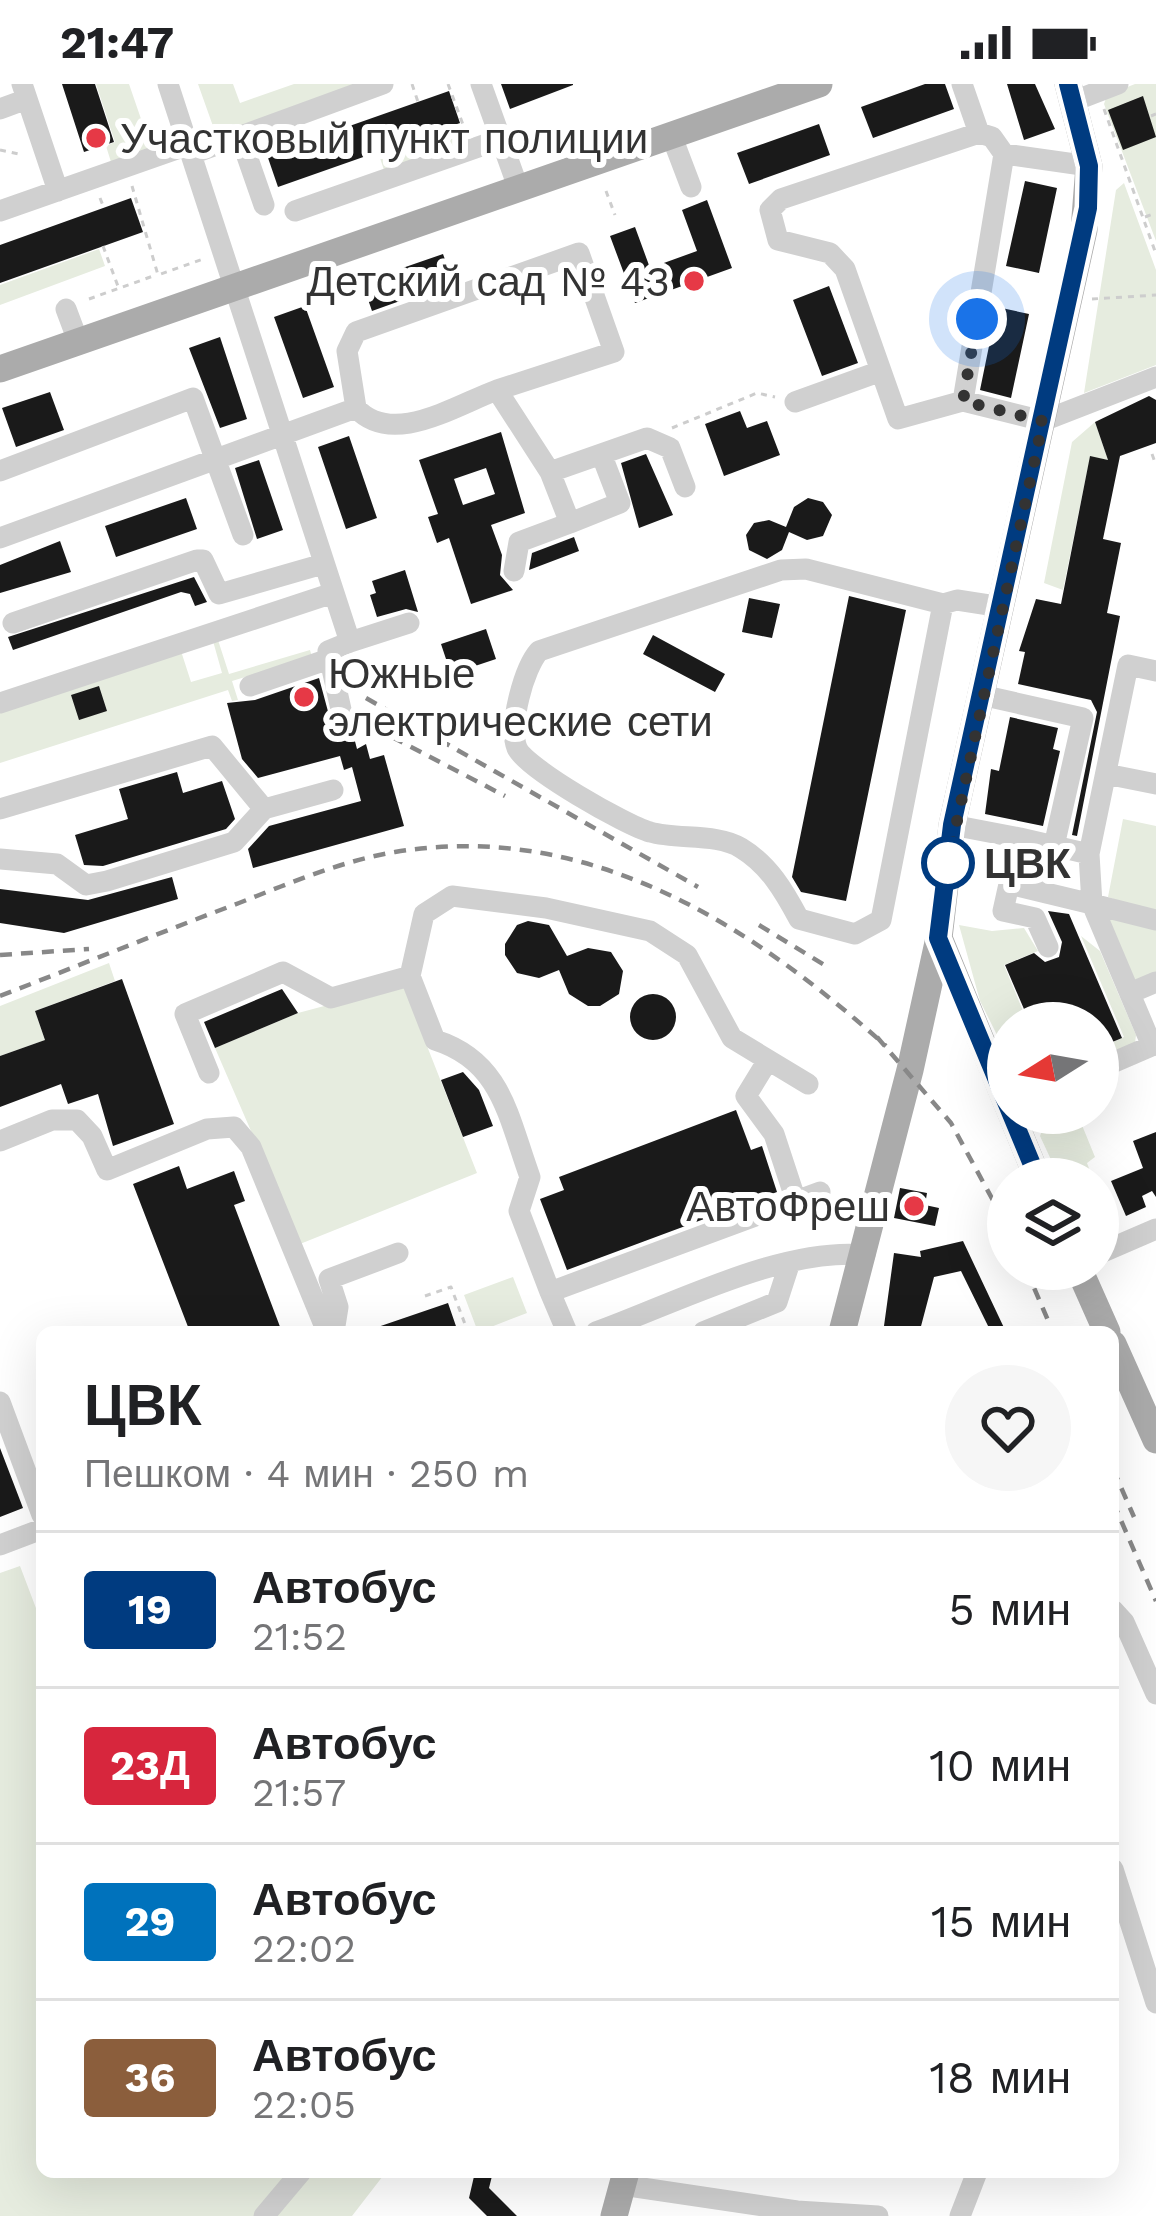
<!DOCTYPE html>
<html lang="ru">
<meta charset="utf-8">
<style>
:root{--surface:#fff;--page:#f6f6f6;--text:#202124;--muted:#757577;--line:#e0e0e0}
body{margin:0;font-family:"Work Sans",sans-serif;background:var(--page);color:var(--text);height:100vh;display:flex;flex-direction:column;font-size:45px;white-space:nowrap}
*{box-sizing:border-box;margin:0}
p{font-size:39px;color:var(--muted)}
.icon{flex:none;width:66px;height:66px;fill:none;stroke:currentColor;stroke-width:2;stroke-linecap:round;stroke-linejoin:round}
.map{position:relative;flex:1;overflow:hidden}
.drawer{position:absolute;left:36px;top:1242px;width:1083px;height:852px;display:flex;flex-direction:column;background:var(--surface);border-radius:18px;box-shadow:0 12px 48px #0002}
.drawer>*{flex:none}
.badge{padding:0 24px;border-radius:9px;font-size:42px;line-height:78px}
.needle{width:78px;rotate:259deg}
.tools{position:absolute;left:987px;top:918px;display:grid;gap:24px}
.tools a{display:grid;place-items:center;width:132px;height:132px;border-radius:50%;background:var(--surface);box-shadow:0 12px 48px #0002;font-size:60px}
.you{position:absolute;width:60px;height:60px;margin:-30px;border:9px solid #fff;border-radius:50%;background:#1a73e8;box-shadow:0 0 0 18px #1a73e833}
.map>.badge{position:absolute;translate:-50% -50%;box-shadow:0 0 0 6px #fff}
.round{display:grid;place-items:center;flex:none;width:126px;height:126px;border-radius:63px;background:var(--page)}
.overview{display:flex;align-items:center;justify-content:space-between;height:204px;padding:0 48px}
h1{font-size:57px;font-weight:600;line-height:90px}
ul{padding:0;list-style:none}
li{display:flex;align-items:center;gap:36px;height:156px;padding:0 48px;border-top:3px solid var(--line)}
li div{flex:1}
li b{display:block;font-size:45px}
li em{font-style:normal}
li .badge{min-width:132px;font-weight:700;text-align:center}
.status{display:flex;justify-content:space-between;align-items:center;height:84px;padding:0 60px;background:var(--surface);direction:ltr}
.status svg{height:33px;fill:currentColor}
.map>svg:first-child{display:block}
</style>
<div class="status"><b>21:47</b><svg viewBox="0 0 49 12"><path d="M0 12V9h3v3zM5 12V6h3v6zM10 12V3h3v9zM15 12V0h3v12zM26 1h20v11H26zM47 4h2v5h-2z"/></svg></div>
<div class="map">
<svg width="1156" height="2132" viewBox="0 0 1156 2132">
<rect width="100%" height="100%" fill="#fff"/>
<path fill="#e6ecdf" d="M96 0H129L151 64 111 78 106 62 115 58Z
M198 0H233L240 19 294 0H377L219 59Z
M1135 0H1156V157L1104 20 1107 11Z
M460 39 464 58 384 86 378 68Z
M1124 99 1156 186V281L1084 309 1116 106Z
M99 165 105 182 0 221V201Z
M1095 338 1108 376 1090 373 1063 506 1044 499 1072 358Z
M218 556 229 590 310 566 312 573 232 597 238 616 232 617 228 606 0 679V629L181 567 191 598 222 589 213 557Z
M1123 735 1156 742V830L1108 813Z
M1112 832 1156 842V893L1137 901 1109 837Z
M959 841 992 847 1024 844 1038 867 1004 881 1028 939H1008V973L980 917Z
M1081 852 1100 867 1136 951 1135 959 1098 977V965L1124 953Z
M109 879 115 897 35 927 45 956 0 972V922Z
M403 901 477 1089 300 1160 215 964 298 929Z
M1048 1029H1077L1095 1073 1087 1079 1093 1095H1060L1040 1052Z
M513 1193 527 1229 478 1248 464 1211Z
M20 1482 42 1540V2088H386L352 2132H0V1489Z"/>
<path fill="#1a1a1a" fill-rule="evenodd" d="M62 0H95L114 58 84 68Z
M501 0H573V1L510 25Z
M925 0H945L954 25 873 54 861 23Z
M1007 0H1035L1055 45 1024 56Z
M449 7 460 39 278 103 267 71Z
M1143 12 1156 53 1123 66 1108 26Z
M819 40 830 71 749 100 737 69Z
M1025 97 1057 104 1039 189 1006 182Z
M131 114 143 148 0 199V161Z
M707 116 732 184 635 219 610 152 635 143 650 184 697 167 682 126Z
M443 170 453 198 372 227 362 198Z
M829 202 858 279 822 292 793 216Z
M305 222 334 303 303 314 274 233Z
M997 223 1029 230 1011 314 980 306Z
M220 253 247 335 220 344 189 264Z
M50 308 64 346 16 363 2 324Z
M1149 312 1156 316V359L1120 372 1103 455 1121 459 1107 529 1120 532 1077 752 1072 751 1097 628 1091 616 1018 600 1025 568 1019 567 1036 515 1061 520 1090 372 1108 376 1095 338Z
M740 327 747 344 767 337 780 371 724 392 705 340Z
M501 348 525 429 491 441 502 471 500 491 513 506 471 520 449 454 437 459 428 433 438 430 419 376ZM486 384 495 410 463 421 454 395Z
M349 352 377 434 346 445 318 363Z
M646 370 673 431 639 444 621 379Z
M259 376 283 446 257 455 235 384Z
M186 414 197 445 116 473 105 442Z
M808 414 823 418 832 431 823 452 807 456 789 448 782 466 767 475 749 466 746 451 754 439 769 436 786 443 794 423Z
M574 453 579 467 529 486 532 469Z
M60 457 71 488 0 509V481Z
M405 486 418 528 406 525 377 533 370 511 376 509 372 497Z
M194 493 207 518 195 522 190 510 181 508 13 566 8 553Z
M849 512 906 526 846 817 801 808 792 793Z
M749 514 780 520 772 554 742 548Z
M486 545 496 575 451 590 441 560Z
M653 551 725 590 715 608 643 570Z
M319 594 333 646 351 642 357 665 366 660 370 675 384 671 404 742 253 784 248 765 269 742 361 717 352 683 344 686 340 672 258 694 242 675 227 619 255 616Z
M99 602 107 627 79 636 71 611Z
M1010 633 1058 644 1053 665 1060 667 1043 742 985 730 991 685 999 687Z
M177 688 183 709 222 697 235 735 226 745 103 782 84 781 75 751 128 735 119 705Z
M172 793 178 815 64 849 0 839V805L88 816Z
M1048 827 1069 830 1122 954 1098 964V939H1030L1005 881 1034 869 1045 878 1059 873 1062 858Z
M528 837 549 841 567 872 588 864 611 868 623 887 619 910 600 922H588L569 910 559 886 539 894 517 889 505 871V860L517 841Z
M122 895 174 1040 113 1062 98 1010 68 1020 61 1000 0 1023V972L45 956 35 927Z
M282 905 298 929 215 964 204 938Z
M630 933a23 23 0 1 1 46 0a23 23 0 1 1-46 0Z
M463 988 479 1006 493 1042 463 1053 441 996Z
M736 1026 751 1066 762 1062 777 1108 567 1186 540 1115 564 1106 559 1093Z
M1156 1048V1113L1152 1107 1142 1112 1146 1123 1126 1132 1111 1097 1143 1084 1133 1057Z
M179 1082 187 1105 234 1087 245 1117 234 1121 282 1248H190L133 1100Z
M900 1104 927 1109 925 1121 939 1124 935 1142 894 1134Z
M963 1157 1006 1248H991L961 1187 934 1193 920 1246 892 1248 884 1242 894 1169 921 1173 920 1167Z
M448 1219 458 1248H369V1246Z
M0 1364 23 1424 0 1433Z
M475 2088H493L489 2104 517 2132H487L469 2114Z"/>
<g fill="none" stroke-linecap="round" stroke-linejoin="round">
<path stroke="#cdcdcd" stroke-width="3" stroke-dasharray="6 6" stroke-linecap="butt" d="M412 0 418 18
M448 0 465 46
M1104 25 1156 170
M1151 32 1156 30
M0 66 23 71
M132 102 158 191 206 174
M606 107 615 131
M100 114 104 124
M1145 133 1156 129
M103 162 119 205
M89 215 156 191
M1092 215 1156 211
M672 344 757 309 775 313
M1152 370 1156 381
M425 1212 451 1203 468 1248"/>
<path stroke="#d0d0d0" stroke-width="21" d="M22 0 58 107
M168 0 350 558 409 539
M481 0 519 106
M962 0 979 49
M1074 17 1118 0
M0 25 27 15
M240 52 264 121
M672 53 691 103
M192 70 383 0
M1004 70 1089 82
M0 127 188 61
M295 127 501 55
M66 225 78 257
M963 317 1004 70 992 53 979 49 781 115 770 126 778 156 830 169 845 185 898 335 963 317 1043 337 1156 293
M795 318 881 287
M356 324 347 267 356 248 579 169 614 268 497 306
M0 387 193 314 243 451
M550 388 570 439 620 419 602 372
M0 454 356 324C392 363 454 322 497 306L550 388 647 354 670 364 685 403
M514 487 519 458 570 439
M943 520 881 836 855 850 799 835C784 807 769 781 741 764 717 749 677 756 650 748 627 742 525 684 517 664 508 642 524 584 539 567L781 486 806 485 943 520 957 516 1002 523
M13 539 197 476H203L219 510 323 480
M250 602 326 576
M981 611 1083 634 1054 762
M0 619 333 509
M342 630 328 567 350 558
M1106 690 1156 700
M0 725 212 662 264 725
M952 741 1020 754
M1089 770 1020 754 1009 800 1092 820 1089 770 1128 581 1156 587
M0 775 57 780 86 801 107 797 234 758 264 725 333 706
M1009 800 1003 827 1035 834 1048 863
M1092 820 1152 962
M1092 820 1156 836
M1130 909 1156 898
M768 976 746 1012 774 1050 796 1117
M1098 985 1156 960
M209 989 185 930 283 888 331 914 410 892
M808 1000 732 954 687 871 650 847 546 824 452 812 424 830 410 892 435 956C502 977 508 1033 530 1093L519 1127 550 1208 820 1108
M0 1057 52 1036H77L92 1052 107 1086 207 1045 234 1043 251 1063 327 1248
M1098 1170 1156 1145
M550 1208 567 1248
M334 1248 338 1223 329 1195 398 1169
M596 1248C674 1220 782 1163 865 1171
M703 1248 777 1218 790 1178
M0 1318 42 1431
M0 1461 42 1445
M1113 1526 1124 1538 1156 1610
M1113 1785 1156 1919
M622 2101 797 2127 878 2132
M264 2132 301 2088
M960 2132 977 2088"/>
<path stroke="#ababab" stroke-width="27" d="M0 285 819 0
M939 854 1038 1095
M1079 1185 1107 1248
M842 1248 910 986 939 854 952 741 1084 146 1089 82 1068 0
M1113 1260 1156 1356
M614 2132 626 2088"/>
<path stroke="#888" stroke-width="4.5" stroke-dasharray="12 9" stroke-linecap="butt" d="M366 614 698 803
M392 653 505 712
M759 841 826 882
M0 871 89 865
M0 912C80 881 159 849 239 819 290 799 341 777 395 768 587 736 750 840 886 962
M877 953 951 1039 1008 1144
M1026 1185 1053 1248
M1113 1385 1134 1433
M1113 1418 1156 1517"/>
</g>
<g fill="none" stroke-linecap="round" stroke-linejoin="round">
<defs>
<path id="line" d="M1038 1095 938 854 952 741 1088 124 1089 82 1068 0"/>
</defs>
<use href="#line" stroke="#fff" stroke-width="27"/>
<use href="#line" stroke="#003b80" stroke-width="18"/>
<path stroke="#333" stroke-width="12" stroke-dasharray="0 21.6" d="M948 779 1043 337 963 317 977 235"/>
</g>
<g fill="#e63946" stroke="#fff" stroke-width="4.5">
<circle cx="96" cy="54" r="12"/>
<circle cx="694" cy="197" r="12"/>
<circle cx="304" cy="613" r="12"/>
<circle cx="914" cy="1122" r="12"/>
</g>
<circle fill="#fff" stroke="#003b80" stroke-width="6" cx="948" cy="779" r="24"/>
<g text-anchor="middle" dominant-baseline="central" stroke-width="12" stroke-linejoin="round" paint-order="stroke">
<g font-size="42" fill="#333" stroke="#fff" text-anchor="start">
<text x="120" y="54">Участковый пункт полиции</text>
<text x="670" y="197" text-anchor="end">Детский сад № 43</text>
<text x="328" y="589">Южные<tspan x="328" dy="48">электрические сети</tspan></text>
<text x="890" y="1122" text-anchor="end">АвтоФреш</text>
</g>
<g font-size="42" font-weight="bold" fill="#333" stroke="#fff" text-anchor="start">
<text x="984" y="779">ЦВК</text>
</g>
</g>
</svg>
<div class="tools">
<a><svg class="needle" viewBox="-14 -14 28 28"><path d="M0-13l5 13h-10z" fill="#e53935"/><path d="M0 13l5-13h-10z" fill="#757577"/></svg></a>
<a><svg class="icon" aria-label="layers" viewBox="0 0 24 24"><path d="M12 4l9 5-9 5-9-5zM3 14l9 5 9-5"/></svg></a>
</div>
<div class="you" style="left:977px;top:235px"></div>
<section class="drawer">
<div class="overview"><div><h1>ЦВК</h1><p>Пешком · 4 мин · 250 m</p></div><a class="round"><svg class="icon" aria-label="heart" viewBox="0 0 24 24"><path d="M12 20l-8-8c-3-5 5-10 8-4 3-6 11-1 8 4z"/></svg></a></div>
<ul>
<li><span class="badge" style="background:#003b80;color:#fff">19</span><div><b>Автобус</b><p>21:52</p></div><em>5 мин</em></li>
<li><span class="badge" style="background:#d7263d;color:#fff">23Д</span><div><b>Автобус</b><p>21:57</p></div><em>10 мин</em></li>
<li><span class="badge" style="background:#0072bc;color:#fff">29</span><div><b>Автобус</b><p>22:02</p></div><em>15 мин</em></li>
<li><span class="badge" style="background:#8b5e3c;color:#fff">36</span><div><b>Автобус</b><p>22:05</p></div><em>18 мин</em></li>
</ul>
</section>
</div>
